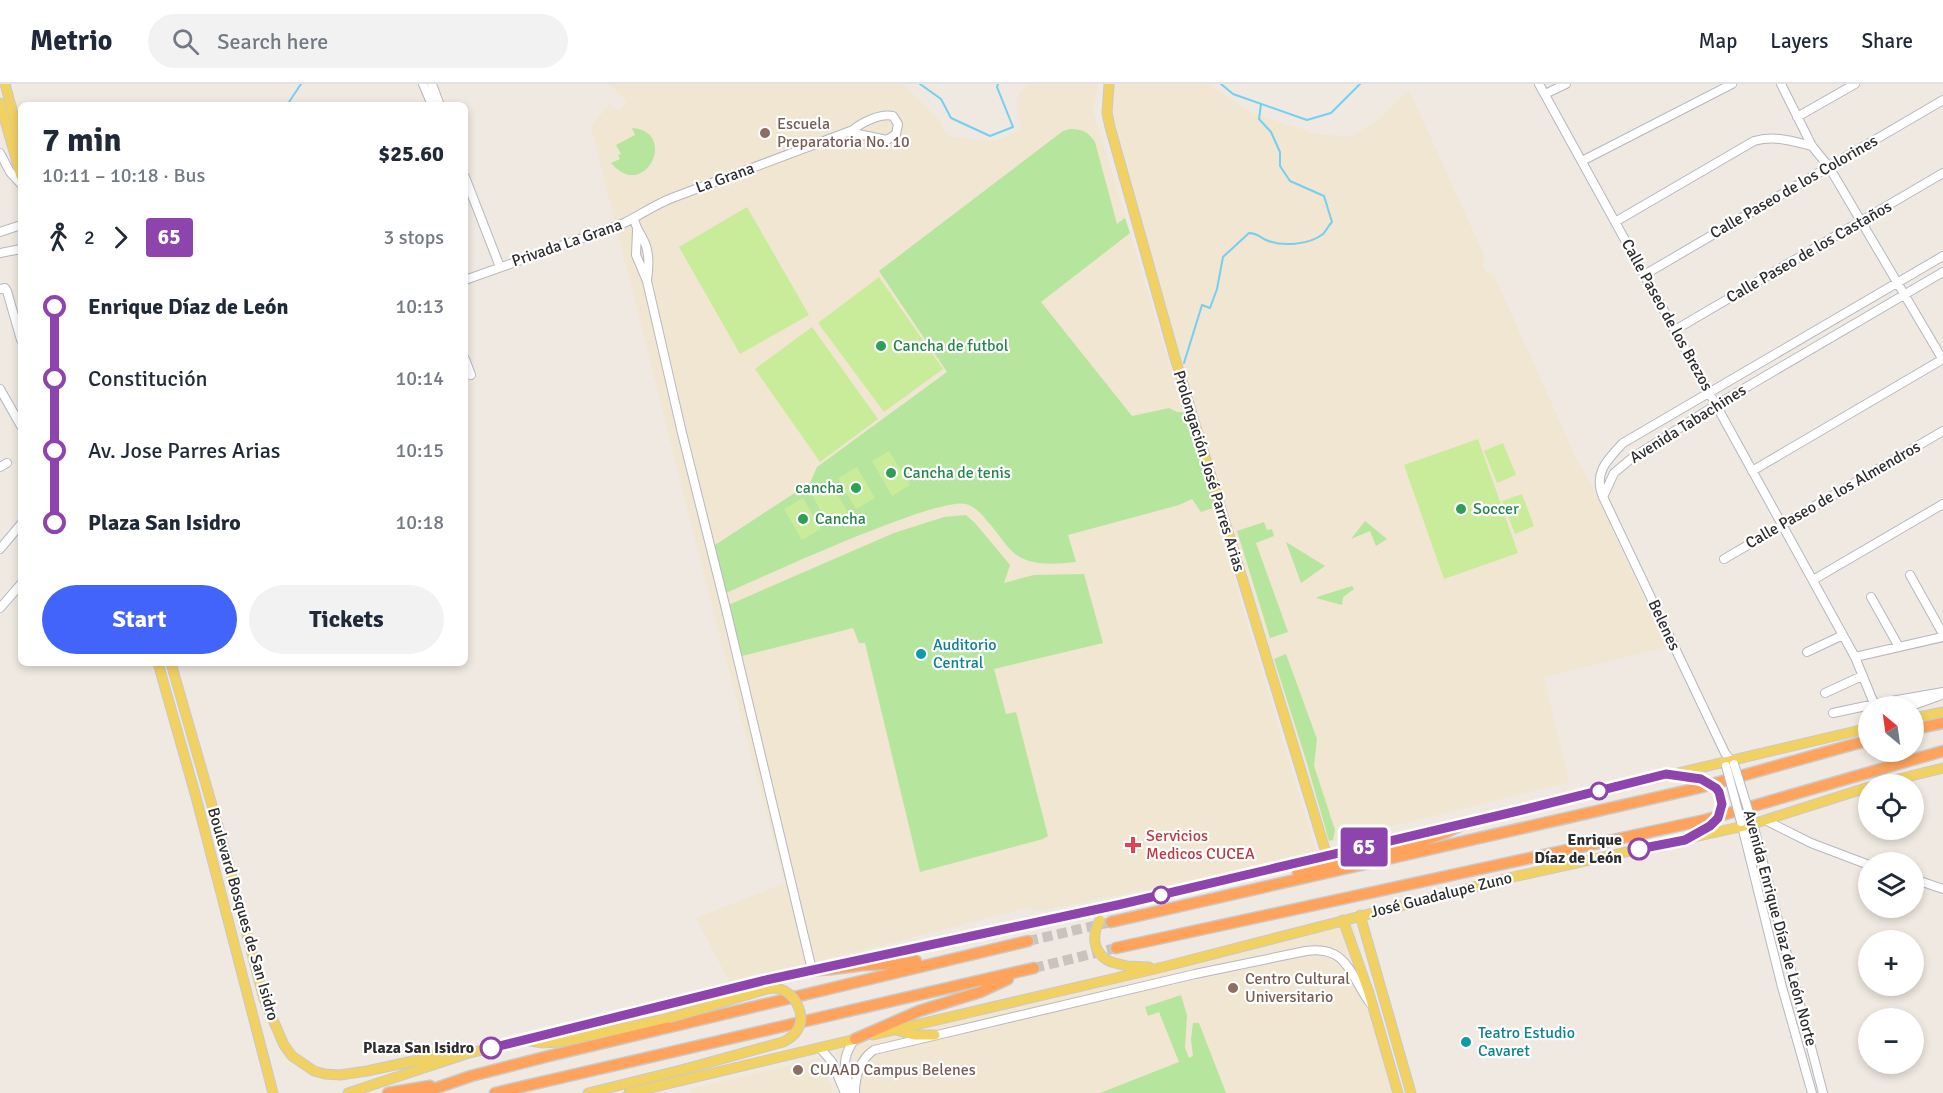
<!DOCTYPE html>
<meta charset="utf-8">
<style>
:root{--surface:#fff;--page:#f2f2f3;--text:#1f2937;--muted:#747a83;--line:#e0e1e3;--accent:#4264fb}
body{margin:0;font-family:Signika,sans-serif;background:var(--page);color:var(--text);height:100vh;display:flex;flex-direction:column;font-size:22px;white-space:nowrap}
*{box-sizing:border-box;margin:0}
p{font-size:20px;color:var(--muted)}
.icon{flex:none;width:33px;height:33px;fill:none;stroke:currentColor;stroke-width:2;stroke-linecap:round;stroke-linejoin:round}
.map{position:relative;flex:1;overflow:hidden}
.panel{position:absolute;left:18px;top:18px;width:450px;height:564px;display:flex;flex-direction:column;background:var(--surface);border-radius:9px;box-shadow:0 3px 9px #0003}
.panel>*{flex:none}
.badge{padding:0 12px;border-radius:4px;font-size:21px;line-height:39px}
.needle{width:39px;rotate:331deg}
.fabs{position:absolute;left:1858px;top:612px;display:grid;gap:12px}
.fabs a{display:grid;place-items:center;width:66px;height:66px;border-radius:50%;background:var(--surface);box-shadow:0 3px 9px #0003;font-size:30px}
.map>.badge{position:absolute;translate:-50% -50%;box-shadow:0 0 0 3px #fff}
.legs{display:flex;align-items:center;gap:9px;height:66px;padding:0 24px;font-size:20px}
.legs p{margin-inline-start:auto}
.head{display:flex;align-items:center;justify-content:space-between;height:102px;padding:0 24px}
h1{font-size:33px;font-weight:800;line-height:45px}
.cta{display:flex;gap:12px;margin-top:auto;padding:12px 24px}
.cta a{flex:1;height:69px;border-radius:36px;background:var(--accent);color:#fff;font-size:24px;font-weight:800;line-height:69px;text-align:center}
.cta a+a{background:var(--page);color:var(--text)}
ul{padding:0 24px;list-style:none}
li{display:flex;align-items:center;gap:21px;height:72px;font-size:22px}
li i{display:grid;place-items:center;width:9px;height:100%;margin:0 8px;background:currentColor}
li i::after{content:'';width:15px;height:15px;margin:-8px;border:4px solid;border-radius:50%;background:var(--surface)}
li p{margin-inline-start:auto}
li:first-child i{background:linear-gradient(#0000 50%,currentColor 0)}
li:last-child i{background:linear-gradient(currentColor 50%,#0000 0)}
header{display:flex;align-items:center;gap:36px;box-sizing:border-box;height:84px;padding:0 30px;background:var(--surface);border-bottom:2px solid var(--line)}
header strong{font-size:28px}
nav{display:flex;gap:33px;margin-inline-start:auto;font-size:21px}
.search{width:420px;height:54px;background:var(--page);display:flex;align-items:center;gap:15px;box-sizing:border-box;padding:0 21px;border-radius:33px;color:var(--muted);font-size:22px}
.map>svg:first-child{display:block}
</style>
<header>
<strong>Metrio</strong>
<div class="search"><svg class="icon" aria-label="search" viewBox="0 0 24 24"><circle cx="10" cy="10" r="6"/><path d="M15 15l6 6"/></svg>Search here</div>
<nav><a>Map</a><a>Layers</a><a>Share</a></nav>
</header>
<div class="map">
<svg width="1943" height="1009" viewBox="0 0 1943 1009">
<rect width="100%" height="100%" fill="#efe9e1"/>
<path fill="#f0e6d1" d="M609 0H903L939 36 946 49 954 53 995 57 1021 46 1017 28 1018 12 1026 2 1030 0H1098L1093 26 1317 771 1291 772 1279 777 1204 794 1040 827 1026 824 856 868 729 897 696 834 785 799 719 549 591 43 609 20 619 27 627 17Z
M1111 0H1208L1254 30 1320 51 1352 52 1377 37 1409 6 1485 173 1483 182 1486 188 1494 191 1575 372 1591 400 1666 563 1544 593 1569 698 1328 758 1191 306 1161 215 1112 43 1110 14Z
M1353 840 1403 1009H850L835 967Z
M821 974 833 1009H691L689 1005Z"/>
<path fill="#b6e59e" d="M632 44C679 47 645 119 611 79L620 75 618 71 621 70 616 61 635 51Z
M1070 45C1083 45 1088 48 1095 58L1117 140 1125 134 1130 149 1041 218 1132 332 1169 324 1177 328H1187L1216 423 1201 428 1192 415 1179 421 1068 451 1076 478C1056 480 1030 483 1014 469 1004 460 996 446 987 437 982 430 974 422 966 420 938 412 762 493 726 509L712 463 810 399 817 383 947 288 879 187 1063 47Z
M966 431 975 439 1010 481 1004 499 1034 491 1084 490 1103 559 994 585 1006 630 1016 628 1048 752 1043 755 920 788 865 559H859L853 544 738 573 726 522 894 449 944 433Z
M1365 437 1387 455 1376 462 1370 447 1351 455Z
M1264 438 1267 446 1272 445 1274 452 1256 459 1288 548 1270 554 1237 447Z
M1286 458 1325 482 1301 499Z
M1352 502 1354 505 1343 513 1342 521 1316 514 1320 512Z
M1286 570 1317 655 1314 682 1335 746 1333 756 1329 757 1306 676 1274 575Z
M1181 911 1187 931 1185 964 1189 974 1193 972 1191 955 1193 939H1199L1226 1009H1100L1179 978 1159 928 1148 932 1145 923Z"/>
<path fill="#c9ec9a" d="M747 123 809 231 740 270 679 163Z
M879 193 943 285 884 328 818 239Z
M812 243 878 335 820 378 755 285Z
M1478 355 1518 469 1444 495 1404 381Z
M1503 359 1516 391 1497 399 1484 367Z
M889 367 910 401 892 412 872 377Z
M857 383 875 414 856 425 838 394Z
M830 398 848 429 828 440 811 409Z
M1522 410 1534 442 1515 450 1502 417Z
M803 414 821 445 802 456 784 425Z"/>
<g fill="none" stroke-linecap="round" stroke-linejoin="round">
<path stroke="#75cff0" stroke-width="2" d="M920 0 941 15 951 34 990 52 1013 43 997 3 998 0
M1221 0 1233 10 1307 36 1331 29 1360 0
M287 21 301 0
M1184 279 1202 221 1210 224 1217 205 1223 173 1249 149C1258 149 1259 153 1266 156 1282 163 1309 161 1323 150 1326 147 1329 141 1332 138L1324 112 1290 97 1280 82V68L1271 48 1259 35 1261 20"/>
<path stroke="#c8c4bd" stroke-width="10" stroke-dasharray="10 5" stroke-linecap="butt" d="M1028 857 1111 838
M1034 884 1116 864"/>
<defs>
<path id="minor" d="M423 0 432 21
M432 0 439 19 438 21
M1539 0 1855 573 1875 622
M1781 0 1812 62 1829 83 1943 276
M1545 10 1566 0
M1797 33 1855 0
M0 69 10 88 21 100
M1582 77 1732 0
M465 93 500 183
M634 135C636 144 640 149 644 157 650 169 649 183 647 196
M1615 138 1754 57C1774 51 1792 57 1812 62
M637 147 636 171 647 197 682 349 725 521 812 886
M0 148 21 141
M0 169 21 165
M1644 191 1943 16
M465 196 622 140C639 132 654 121 672 114L853 46C862 38 881 29 893 32L898 40 896 50 887 56 858 50 853 46
M0 205 5 204 7 207 21 256
M1675 246 1943 89
M465 275 471 291
M0 305 21 342
M0 383 7 379
M1752 387 1943 275
M1603 413 1614 389 1632 374 1716 321 1943 188
M0 465 21 440
M1724 475 1943 347
M1910 491 1943 550
M1813 496 1943 420
M1871 513 1899 563
M0 524 21 500
M1807 568 1843 551
M1855 573 1943 553
M1825 609 1862 592
M1911 622 1939 612
M1833 629 1880 619 1943 608
M1867 639 1869 638
M1733 679 1725 669 1603 413C1593 389 1607 376 1623 359L1943 172
M1752 736 1823 1009
M1767 737 1811 759 1869 781
M1741 738 1782 903 1812 1009
M1914 795 1943 805
M820 964 832 978 845 1009
M852 1009C844 987 840 975 855 955
M855 1009C855 993 860 975 874 966L1195 890 1306 867C1348 861 1350 892 1370 919"/>
<path id="major" d="M5 0 21 59
M1109 0 1107 29 1110 43 1175 274 1327 772
M0 19 21 92
M158 579 196 713 273 1009
M171 579 222 756 264 915 284 961 292 972 314 987 325 990 340 991 367 987 455 968 461 969
M1914 634 1943 628
M1671 691 1701 695
M1878 700 1943 684
M1360 831 1411 1009
M1343 836 1369 909 1398 1009
M850 878 1122 820 1869 644
M1111 878 1127 882 1149 883
M896 946 914 951H935
M873 951 1163 883 1513 793 1753 740 1869 703
M530 957 543 959 560 958 669 934
M348 1009 466 970 766 896 819 885
M588 1009 685 985
M629 1009 860 954"/>
<path id="highway" d="M1914 645 1943 639
M1298 789C1354 774 1412 766 1464 740
M1111 838 1698 704 1869 656
M1116 864 1705 736 1943 667
M812 886C830 887 846 883 864 881 881 880 899 881 916 877
M855 955 919 927 980 908 1008 895
M388 1009 430 1002
M422 1009 471 992 549 972 1028 857
M495 1009 1034 884"/>
</defs>
<use href="#minor" stroke="#b4b7c1" stroke-width="10"/>
<use href="#major" stroke="#c9c9c9" stroke-width="11"/>
<use href="#highway" stroke="#c9c9c9" stroke-width="13"/>
<use href="#minor" stroke="#fff" stroke-width="8"/>
<use href="#major" stroke="#f2d163" stroke-width="9"/>
<use href="#highway" stroke="#ffa35c" stroke-width="10"/>
<defs>
<path id="minor-bridge" d="M1734 680 1751 735
M1726 682 1741 738"/>
<path id="major-bridge" d="M1701 695C1720 704 1727 720 1714 738
M1100 836C1091 852 1093 870 1111 878
M669 934 760 907C766 905 773 903 780 905 795 909 806 931 798 945 795 951 789 955 783 958L685 985"/>
</defs>
<use href="#minor-bridge" stroke="#b4b7c1" stroke-width="10" stroke-linecap="butt"/>
<use href="#major-bridge" stroke="#c9c9c9" stroke-width="11" stroke-linecap="butt"/>
<use href="#minor-bridge" stroke="#fff" stroke-width="8"/>
<use href="#major-bridge" stroke="#f2d163" stroke-width="9"/>
</g>
<g fill="none" stroke-linecap="round" stroke-linejoin="round">
<defs>
<path id="line-1" d="M491 964 766 896 1122 820 1522 726 1666 690 1701 695 1716 704 1719 708 1722 720 1718 734 1710 742 1685 756 1639 765"/>
</defs>
<use href="#line-1" stroke="#fff" stroke-width="14"/>
<use href="#line-1" stroke="#8e44ad" stroke-width="9"/>
</g>
<g fill="#8d6e63" stroke="#fff" stroke-width="2">
<circle cx="765" cy="49" r="6"/>
<circle cx="1233" cy="904" r="6"/>
<circle cx="798" cy="986" r="6"/>
</g>
<g fill="#2e9e5b" stroke="#fff" stroke-width="2">
<circle cx="881" cy="262" r="6"/>
<circle cx="891" cy="389" r="6"/>
<circle cx="856" cy="404" r="6"/>
<circle cx="1461" cy="425" r="6"/>
<circle cx="803" cy="435" r="6"/>
</g>
<g fill="#0f9aa8" stroke="#fff" stroke-width="2">
<circle cx="921" cy="570" r="6"/>
<circle cx="1466" cy="958" r="6"/>
</g>
<g fill="#fff" stroke="#8e44ad" stroke-width="3">
<circle cx="1599" cy="707" r="8"/>
<circle cx="1639" cy="765" r="10"/>
<circle cx="1161" cy="811" r="8"/>
<circle cx="491" cy="964" r="10"/>
</g>
<path fill="#e0444e" stroke="#fff" stroke-width="2" d="M1130 752h6v6h6v6h-6v6h-6v-6h-6v-6h6z"/>
<g text-anchor="middle" dominant-baseline="central" stroke-width="4.5" stroke-linejoin="round" paint-order="stroke">
<g font-size="16" fill="#785e54" stroke="#fff" text-anchor="start">
<text x="777" y="40">Escuela<tspan x="777" dy="18">Preparatoria No. 10</tspan></text>
<text x="1245" y="895">Centro Cultural<tspan x="1245" dy="18">Universitario</tspan></text>
<text x="810" y="986">CUAAD Campus Belenes</text>
</g>
<g font-size="16" fill="#2e2e2e" stroke="#fff">
<text transform="translate(725 94) rotate(-20)">La Grana</text>
<text transform="translate(1794 103) rotate(-30)">Calle Paseo de los Colorines</text>
<text transform="translate(567 159) rotate(-19)">Privada La Grana</text>
<text transform="translate(1809 168) rotate(-30)">Calle Paseo de los Castaños</text>
<text transform="translate(1667 231) rotate(61)">Calle Paseo de los Brezos</text>
<text transform="translate(1688 340) rotate(-32)">Avenida Tabachines</text>
<text transform="translate(1209 387) rotate(73)">Prolongación José Parres Arias</text>
<text transform="translate(1833 411) rotate(-30)">Calle Paseo de los Almendros</text>
<text transform="translate(1664 541) rotate(65)">Belenes</text>
<text transform="translate(1441 811) rotate(-14)">José Guadalupe Zuno</text>
<text transform="translate(243 830) rotate(74)">Boulevard Bosques de San Isidro</text>
<text transform="translate(1780 844) rotate(75)">Avenida Enrique Díaz de León Norte</text>
</g>
<g font-size="16" fill="#27864d" stroke="#fff" text-anchor="start">
<text x="893" y="262">Cancha de futbol</text>
<text x="903" y="389">Cancha de tenis</text>
<text x="844" y="404" text-anchor="end">cancha</text>
<text x="1473" y="425">Soccer</text>
<text x="815" y="435">Cancha</text>
</g>
<g font-size="16" fill="#0d838f" stroke="#fff" text-anchor="start">
<text x="933" y="561">Auditorio<tspan x="933" dy="18">Central</tspan></text>
<text x="1478" y="949">Teatro Estudio<tspan x="1478" dy="18">Cavaret</tspan></text>
</g>
<g font-size="16" fill="#be3a42" stroke="#fff" text-anchor="start">
<text x="1146" y="752">Servicios<tspan x="1146" dy="18">Medicos CUCEA</tspan></text>
</g>
<g font-size="16" font-weight="bold" fill="#2e2e2e" stroke="#fff" text-anchor="end">
<text x="1622" y="756">Enrique<tspan x="1622" dy="18">Díaz de León</tspan></text>
<text x="474" y="964">Plaza San Isidro</text>
</g>
</g>
</svg>
<div class="fabs">
<a><svg class="needle" viewBox="-14 -14 28 28"><path d="M0-13l5 13h-10z" fill="#e53935"/><path d="M0 13l5-13h-10z" fill="#747a83"/></svg></a>
<a><svg class="icon" aria-label="locate" viewBox="0 0 24 24"><circle cx="12" cy="12" r="6"/><path d="M12 2v4M12 18v4M2 12h4M18 12h4"/></svg></a>
<a><svg class="icon" aria-label="layers" viewBox="0 0 24 24"><path d="M12 4l9 5-9 5-9-5zM3 14l9 5 9-5"/></svg></a>
<a>+</a>
<a>−</a>
</div>
<b class="badge" style="left:1364px;top:763px;background:#8e44ad;color:#fff">65</b>
<section class="panel">
<div class="head"><div><h1>7 min</h1><p>10:11 – 10:18 · Bus</p></div><b>$25.60</b></div>
<div class="legs"><svg class="icon" aria-label="walk" viewBox="0 0 24 24"><circle cx="13" cy="4" r="2"/><path d="M13 8l-2 6 4 7M11 14l-3 7M7 12l3-4h3l4 4"/></svg>2<svg class="icon" aria-label="forward" viewBox="0 0 24 24"><path d="M9 5l7 7-7 7"/></svg><b class="badge" style="background:#8e44ad;color:#fff">65</b><p>3 stops</p></div>
<ul>
<li><i style="color:#8e44ad"></i><b>Enrique Díaz de León</b><p>10:13</p></li>
<li><i style="color:#8e44ad"></i><span>Constitución</span><p>10:14</p></li>
<li><i style="color:#8e44ad"></i><span>Av. Jose Parres Arias</span><p>10:15</p></li>
<li><i style="color:#8e44ad"></i><b>Plaza San Isidro</b><p>10:18</p></li>
</ul>
<div class="cta"><a>Start</a><a>Tickets</a></div>
</section>
</div>
